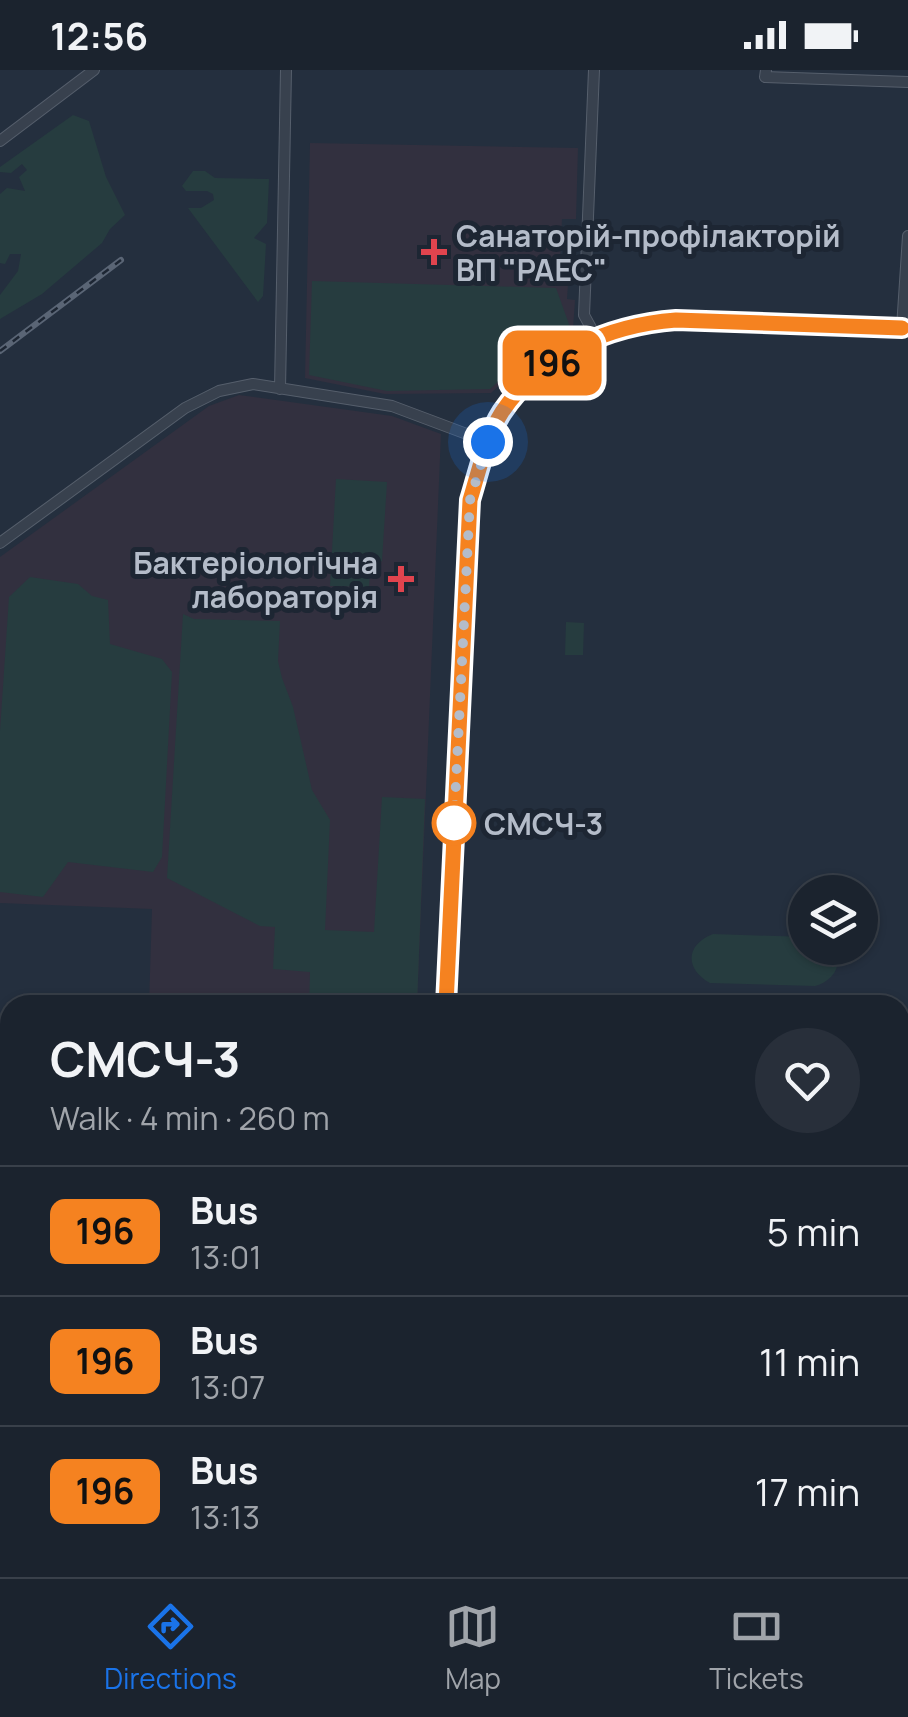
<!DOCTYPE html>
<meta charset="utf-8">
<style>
:root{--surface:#1b232e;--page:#282f3a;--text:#f1f3f6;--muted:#a0a4aa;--line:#39404a;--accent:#1a73e8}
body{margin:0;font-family:Manrope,sans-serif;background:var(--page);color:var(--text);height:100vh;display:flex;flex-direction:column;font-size:38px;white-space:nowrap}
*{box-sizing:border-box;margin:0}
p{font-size:32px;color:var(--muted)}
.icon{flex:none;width:55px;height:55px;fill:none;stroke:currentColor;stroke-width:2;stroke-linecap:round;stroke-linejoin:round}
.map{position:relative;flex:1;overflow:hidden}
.sheet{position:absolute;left:0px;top:925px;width:910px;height:582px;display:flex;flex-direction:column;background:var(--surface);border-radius:30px 30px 0 0;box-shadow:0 2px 8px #0004,0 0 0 2px var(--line)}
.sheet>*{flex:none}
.badge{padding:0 20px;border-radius:15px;font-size:35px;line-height:65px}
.controls{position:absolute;left:788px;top:805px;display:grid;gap:20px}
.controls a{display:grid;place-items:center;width:90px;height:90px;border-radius:50%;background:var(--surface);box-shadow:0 2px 8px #0004,0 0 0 2px var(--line);font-size:50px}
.you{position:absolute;width:50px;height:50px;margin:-25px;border:8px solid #fff;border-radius:50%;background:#1a73e8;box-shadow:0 0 0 15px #1a73e833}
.map>.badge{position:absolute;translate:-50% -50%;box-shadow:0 0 0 5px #fff}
.round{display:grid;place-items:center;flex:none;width:105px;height:105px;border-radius:52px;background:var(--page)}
.headline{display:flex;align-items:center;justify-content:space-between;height:170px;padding:0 50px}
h1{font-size:48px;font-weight:700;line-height:75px}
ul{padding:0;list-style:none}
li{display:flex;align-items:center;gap:30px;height:130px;padding:0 50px;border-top:2px solid var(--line)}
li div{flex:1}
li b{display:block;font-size:38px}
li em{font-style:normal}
li .badge{min-width:110px;font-weight:700;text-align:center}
.status{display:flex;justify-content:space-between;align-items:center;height:70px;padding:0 50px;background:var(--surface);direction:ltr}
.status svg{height:28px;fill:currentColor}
.dock{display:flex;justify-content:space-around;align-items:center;height:140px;border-top:2px solid var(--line);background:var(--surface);font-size:28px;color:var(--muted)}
.dock a{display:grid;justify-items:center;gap:5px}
.dock .selected{color:var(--accent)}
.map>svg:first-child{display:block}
</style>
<div class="status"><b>12:56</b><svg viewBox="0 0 49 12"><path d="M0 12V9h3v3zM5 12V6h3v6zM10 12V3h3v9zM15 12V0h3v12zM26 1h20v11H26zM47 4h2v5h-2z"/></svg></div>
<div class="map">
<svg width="908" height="1507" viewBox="0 0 908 1507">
<rect width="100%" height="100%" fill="#242f3e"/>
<path fill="#32303f" d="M310 73 578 78 576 149H562L559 214 568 215 567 229 575 230 573 259 541 277 491 323 385 324 305 308Z
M239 325 392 346 441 364 417 935H149L152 839 0 833V487L209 336Z"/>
<path fill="#263c3f" d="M73 45 89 51 106 107 125 145 110 159 102 173 42 224 0 249V225L18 201 21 184H10L5 194 0 193V124L7 118 25 121 19 107 27 100 22 94 11 103 0 102V97Z
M193 101H205L215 108 269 109 267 153 254 168 266 174 263 226 258 232 188 138H201L214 130 213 124 207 121H186L182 116Z
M312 211 556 218 570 257 539 274 490 319 387 321 309 305Z
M336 409 387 412 382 491 370 502 369 517 330 516Z
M30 507 78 514 92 526 108 530 110 574 162 589 172 602 162 787 153 802 68 792 43 827 0 822V661L9 527Z
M183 544 194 549 280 551 278 591 282 608 293 637 312 720 330 750 325 860 374 862 382 727 425 729 417 935H309L310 902 273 899 275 857 260 856 167 808Z
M566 552 584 553 583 585H565Z
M713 864 805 867V878H834C844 895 833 911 815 916L710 913C685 899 685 875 713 864Z
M358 1498H478L479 1507H358Z"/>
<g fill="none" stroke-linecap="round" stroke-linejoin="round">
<defs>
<path id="minor" d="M594 0 584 245 596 267
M766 0 765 7 908 12
M0 71 94 0
M902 258 908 166
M280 319 286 0
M0 473 185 338 219 321 253 314 392 336 488 372
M446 935 470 430C479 401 485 367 502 342 541 284 609 255 675 250L908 259
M900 972 908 973
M900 980H908
M0 1017 10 1018
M0 1342 10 1166
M0 1469 10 1490
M14 1498 21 1507
M487 1498 488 1507"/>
</defs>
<use href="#minor" stroke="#565f6c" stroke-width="12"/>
<use href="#minor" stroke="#38414e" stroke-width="10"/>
<defs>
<path id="rail" d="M0 281 121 190"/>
</defs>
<use href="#rail" stroke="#5a6575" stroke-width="6"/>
<use href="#rail" stroke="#1d2633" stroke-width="2.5" stroke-dasharray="8" stroke-linecap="butt"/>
</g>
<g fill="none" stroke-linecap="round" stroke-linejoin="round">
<defs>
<path id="line" d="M446 935 470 430C479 401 486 367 502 342 541 284 609 255 676 250L902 258"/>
</defs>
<use href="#line" stroke="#fff" stroke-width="22"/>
<use href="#line" stroke="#f58220" stroke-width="15"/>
<path stroke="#b4bcc9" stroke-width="10" stroke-dasharray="0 18" d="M454 753 470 430 488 372"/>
</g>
<g fill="#e0444e" stroke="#1d2633" stroke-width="4">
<path d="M429 167h10v10h10v10h-10v10h-10v-10h-10v-10h10z"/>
<path d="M396 494h10v10h10v10h-10v10h-10v-10h-10v-10h10z"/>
</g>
<circle fill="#fff" stroke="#f58220" stroke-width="5" cx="454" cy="753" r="20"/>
<g text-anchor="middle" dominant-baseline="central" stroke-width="10" stroke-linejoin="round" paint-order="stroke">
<g font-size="30" font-weight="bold" fill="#b4bcc9" stroke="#1d2633" text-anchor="start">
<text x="456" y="165">Санаторій-профілакторій<tspan x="456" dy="34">ВП "РАЕС"</tspan></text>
<text x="378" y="492" text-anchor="end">Бактеріологічна<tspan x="378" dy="34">лабораторія</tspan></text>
</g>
<g font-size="30" font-weight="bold" fill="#b4bcc9" stroke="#1d2633" text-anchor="start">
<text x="484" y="753">СМСЧ-3</text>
</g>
</g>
</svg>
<div class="controls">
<a><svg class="icon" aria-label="layers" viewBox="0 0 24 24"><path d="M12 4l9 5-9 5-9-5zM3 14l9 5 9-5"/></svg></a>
</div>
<div class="you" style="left:488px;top:372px"></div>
<b class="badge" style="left:552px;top:293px;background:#f58220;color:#111">196</b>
<section class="sheet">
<div class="headline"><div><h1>СМСЧ-3</h1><p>Walk · 4 min · 260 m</p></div><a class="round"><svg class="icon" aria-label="heart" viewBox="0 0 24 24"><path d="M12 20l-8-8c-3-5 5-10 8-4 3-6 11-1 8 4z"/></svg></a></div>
<ul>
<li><span class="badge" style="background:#f58220;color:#111">196</span><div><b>Bus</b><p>13:01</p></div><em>5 min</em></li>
<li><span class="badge" style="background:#f58220;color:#111">196</span><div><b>Bus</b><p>13:07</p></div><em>11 min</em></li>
<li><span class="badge" style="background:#f58220;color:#111">196</span><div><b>Bus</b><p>13:13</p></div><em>17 min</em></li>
</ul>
</section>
</div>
<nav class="dock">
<a class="selected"><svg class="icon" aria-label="directions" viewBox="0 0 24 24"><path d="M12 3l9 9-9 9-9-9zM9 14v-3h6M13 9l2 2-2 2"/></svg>Directions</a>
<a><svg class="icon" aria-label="map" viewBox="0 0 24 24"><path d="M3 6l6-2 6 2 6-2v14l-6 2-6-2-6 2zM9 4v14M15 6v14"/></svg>Map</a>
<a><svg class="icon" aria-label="tickets" viewBox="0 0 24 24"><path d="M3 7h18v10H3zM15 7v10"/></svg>Tickets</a>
</nav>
